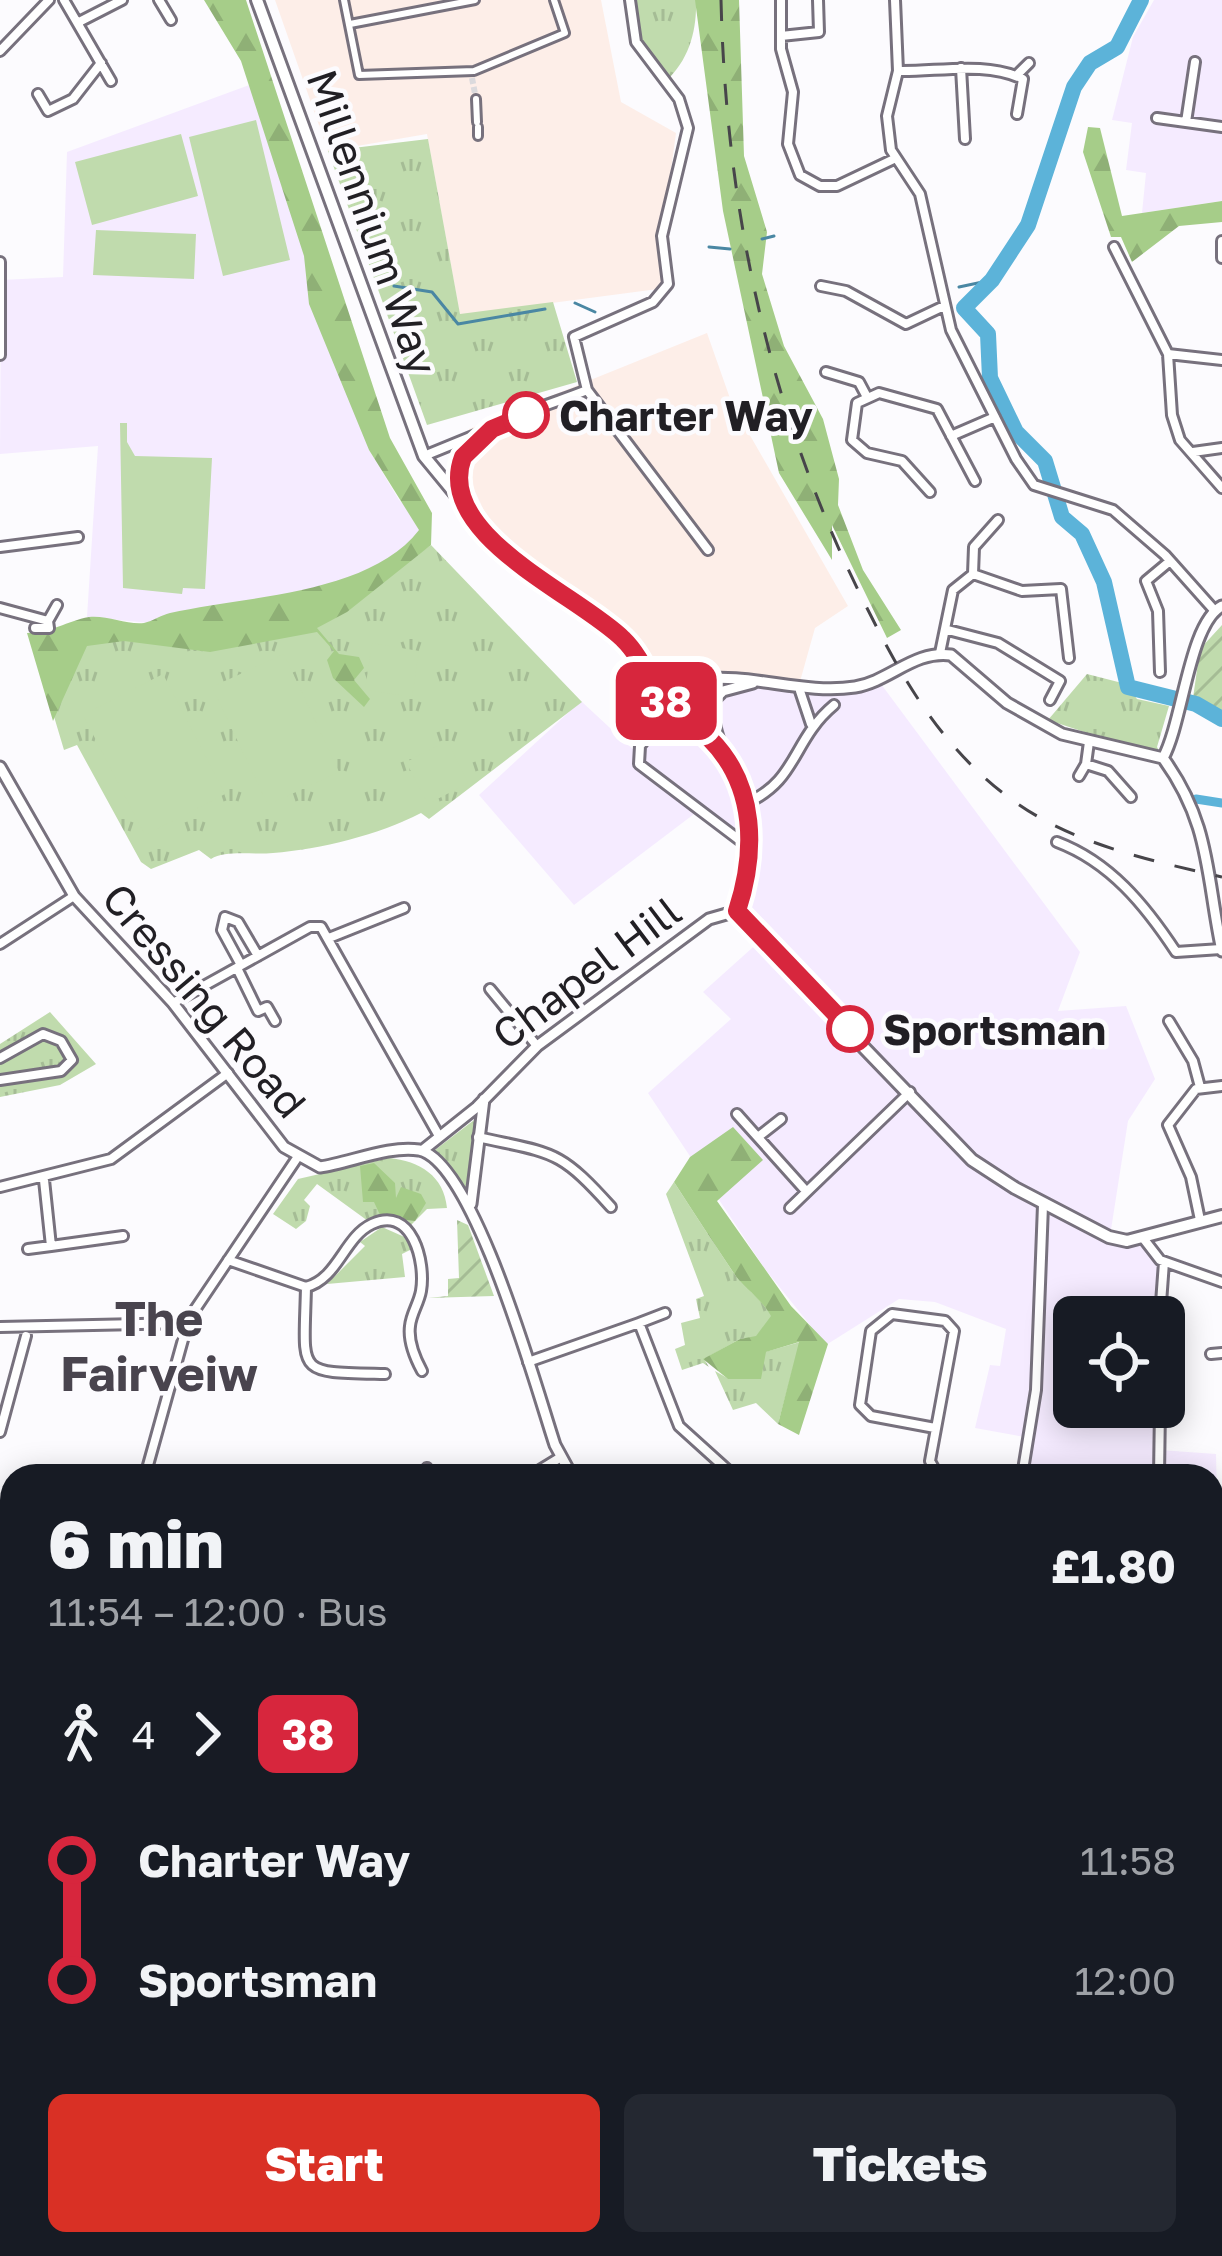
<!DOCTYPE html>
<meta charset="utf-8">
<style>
:root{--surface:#171b24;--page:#242831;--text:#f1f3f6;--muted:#9ea1a6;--accent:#d93025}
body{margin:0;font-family:"Golos Text",sans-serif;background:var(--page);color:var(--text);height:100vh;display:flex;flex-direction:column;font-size:45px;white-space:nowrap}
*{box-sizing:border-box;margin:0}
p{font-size:39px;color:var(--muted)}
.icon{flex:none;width:66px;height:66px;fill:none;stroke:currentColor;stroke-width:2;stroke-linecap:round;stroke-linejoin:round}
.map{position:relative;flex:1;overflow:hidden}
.drawer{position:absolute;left:0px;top:1464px;width:1224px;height:792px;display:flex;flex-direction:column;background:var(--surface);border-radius:36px 36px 0 0;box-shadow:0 6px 30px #0003}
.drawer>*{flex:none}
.badge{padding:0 24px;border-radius:18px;font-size:42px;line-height:78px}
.fabs{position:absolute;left:1053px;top:1296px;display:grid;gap:24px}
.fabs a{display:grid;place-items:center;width:132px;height:132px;border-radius:18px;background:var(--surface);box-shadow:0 6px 30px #0003;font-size:60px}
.map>.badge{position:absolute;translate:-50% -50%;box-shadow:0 0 0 6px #fff}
.legs{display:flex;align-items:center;gap:18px;height:132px;padding:0 48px;font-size:39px}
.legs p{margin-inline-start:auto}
.head{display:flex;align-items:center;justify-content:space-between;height:204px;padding:0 48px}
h1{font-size:66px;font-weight:800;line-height:90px}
.button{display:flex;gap:24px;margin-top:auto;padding:24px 48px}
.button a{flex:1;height:138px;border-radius:18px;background:var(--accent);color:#fff;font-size:48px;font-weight:800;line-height:138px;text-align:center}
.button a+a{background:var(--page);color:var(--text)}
ul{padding:0 48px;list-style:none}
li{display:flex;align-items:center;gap:42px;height:120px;font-size:45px}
li i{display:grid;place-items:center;width:18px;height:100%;margin:0 15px;background:currentColor}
li i::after{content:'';width:30px;height:30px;margin:-15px;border:9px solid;border-radius:50%;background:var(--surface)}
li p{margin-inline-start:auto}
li:first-child i{background:linear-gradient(#0000 50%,currentColor 0)}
li:last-child i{background:linear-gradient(currentColor 50%,#0000 0)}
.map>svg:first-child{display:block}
</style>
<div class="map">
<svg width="1222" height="2256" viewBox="0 0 1222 2256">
<defs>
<pattern id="grass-tufts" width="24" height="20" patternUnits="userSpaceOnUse" patternTransform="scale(3)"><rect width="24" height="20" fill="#c0dbad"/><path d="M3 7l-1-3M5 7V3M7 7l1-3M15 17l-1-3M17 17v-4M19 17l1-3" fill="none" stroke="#a5bc95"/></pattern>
<pattern id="forest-firs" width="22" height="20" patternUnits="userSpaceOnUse" patternTransform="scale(3)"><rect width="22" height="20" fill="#a6cd89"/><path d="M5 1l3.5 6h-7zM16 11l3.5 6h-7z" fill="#8fb076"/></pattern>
<pattern id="garden-furrows" width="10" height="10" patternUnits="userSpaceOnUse" patternTransform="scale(3)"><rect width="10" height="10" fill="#c0dbad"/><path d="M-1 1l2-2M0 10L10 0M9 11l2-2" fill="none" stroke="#a5bc95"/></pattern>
</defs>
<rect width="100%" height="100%" fill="#fcfbfe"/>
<path fill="#fdeee8" d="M275 0H601L621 102 676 133 662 236 673 287 460 315 427 134 328 151Z
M707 333 732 404 848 606 815 628 799 685 684 679 639 658 627 642 504 553 463 466 469 429Z"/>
<path fill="#f5ebff" d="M1154 0H1222V201L1142 213 1146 173 1126 170 1132 123 1112 120 1133 37Z
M252 84 369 450 399 500 429 528 364 582 171 625 87 617 98 446 0 454 1 280 63 277 67 152Z
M696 680 840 688 881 684 1080 952 1058 1011 1126 1006 1155 1079 1128 1121 1110 1236 1143 1238 1164 1262 1163 1317H1074V1407H1161L1160 1450 1216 1454 1217 1496H1212V1476H1020L1025 1437 975 1428 990 1365 1000 1366 1006 1329 935 1302 899 1299 826 1345 765 1269 648 1093 731 1019 703 992 761 940 737 911 753 855 702 808 574 905 479 795 581 701 637 753 668 709 695 723 712 701Z
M0 1771H12V1864H0Z"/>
<path fill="url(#grass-tufts)" d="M630 0H696C697 31 689 60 666 81L637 45Z
M428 139 460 314 553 302 577 382 427 425 328 151Z
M431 545 582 702 429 819 421 813C379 835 321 849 273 853 252 855 225 850 211 859L199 850 151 869 141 862 77 745 64 750 30 636 240 639 400 567Z
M1087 674 1126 684 1137 699 1169 706 1157 747 1163 758 1048 720Z
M50 1012 96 1064 60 1085 0 1097V1044Z
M478 1117 467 1191H464L435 1150Z
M389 1158C420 1161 444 1176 447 1208L427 1209 411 1225 387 1217 368 1221 317 1184 304 1200 310 1206 306 1221 296 1229 273 1214 298 1179Z
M674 1182C694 1213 713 1242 733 1272 743 1288 759 1296 772 1316L756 1337 740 1339 704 1359 709 1367 703 1363 682 1370 675 1349 685 1345 681 1323 700 1318 696 1299 704 1296 666 1194Z
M382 1227 409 1239 412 1249 402 1254 405 1277 327 1284 365 1246 360 1242Z
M800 1342 778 1424 756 1403 733 1410 715 1371 729 1379H760L765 1352Z
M1212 1753H1222V2121H1212Z
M12 2045V2244H77V2256H0V2167L5 2165Z
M285 2244H393L391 2256H234L237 2248Z"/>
<path fill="url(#forest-firs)" d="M204 0H246L390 438 432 513 431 545 347 612 317 628 339 654 359 657 364 668 354 680 370 699 364 707 333 678 327 660 334 651 317 632 210 652 124 641 87 646 53 721 27 633C51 633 67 621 89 617 107 615 127 625 144 623 153 621 161 615 170 613 244 596 369 595 419 530L369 450 309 304 304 256 241 61Z
M695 0H739L744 156 767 232 762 274 784 346 823 419 839 479 838 505 863 570 901 630 887 638 832 525V560L779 473 723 211Z
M1088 127 1100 128 1122 216 1222 201V222L1179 226 1132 262 1121 237H1111L1083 152Z
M733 1127 763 1160 717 1201 791 1306 828 1344 799 1435 778 1424 799 1342 766 1352 761 1379H728L703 1359 740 1339 756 1336 771 1316C759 1296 743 1288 733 1272 713 1242 694 1213 674 1182L690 1157Z
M374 1163 395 1183 396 1198 401 1187 421 1194 426 1203 415 1221 381 1217 374 1202H363L360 1166Z
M1062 2244H1152L1146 2256H1065Z"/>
<path fill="url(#garden-furrows)" d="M1222 625V711L1193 698 1200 649Z
M457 1220 468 1225 494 1296 428 1298 448 1296V1279L459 1278Z"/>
<path fill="#c0dbad" d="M256 120 290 260 223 276 189 137Z
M181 134 198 196 92 225 75 162Z
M96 230 196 234 194 279 93 275Z
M120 423H127V442L135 456 212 458 205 589 183 588 182 594 123 588Z
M372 643 419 651 412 697 365 690Z
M284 654 339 772 268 805 212 687Z
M163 674 225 794 145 835 83 715Z
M447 741 468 783 428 804 406 762Z"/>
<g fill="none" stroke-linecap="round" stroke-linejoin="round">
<path stroke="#4a87a3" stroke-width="3" d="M762 239 774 236
M709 247 730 249
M394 286 432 292 458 324 545 309
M959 287 992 280
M575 303 595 312"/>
<path stroke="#5cb3d9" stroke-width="9" d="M1196 799 1222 803"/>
<path stroke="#5cb3d9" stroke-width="16" d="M1141 0 1117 47 1090 63 1074 87 1028 225 992 280 964 308 988 334 990 378 1016 432 1045 461 1062 517 1082 534 1104 582 1128 687 1196 704 1222 719"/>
<path stroke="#dbdadd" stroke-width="6" stroke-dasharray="6 3" stroke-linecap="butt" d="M472 78 476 99"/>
<defs>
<path id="pedestrian" d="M344 0 359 75 474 71 565 33 554 0
M350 24 475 0
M476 99 477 122
M478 127V136"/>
<path id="minor" d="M64 0 111 81
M159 0 171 20
M781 0V49L793 92 788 144 800 175 820 186H837L896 158
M895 0 898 71 887 116 891 150 920 194 951 330 1016 459 1034 485 1113 510 1165 555 1214 610
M79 22 122 0
M781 36 819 32 818 0
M0 51 49 0
M961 68 965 139
M898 71C938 72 985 61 1023 79L1017 114
M1016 76 1029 63
M38 94 48 111 73 99 101 63
M1157 118 1222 127
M1186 122 1195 62
M1114 247 1168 354 1172 415 1180 440 1222 488
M1222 258V241
M0 262V355
M821 286 846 291 906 324 944 306
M1168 354 1222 360
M826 372 859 382 867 397
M587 390 574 337 653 302 668 284 662 236 688 128 679 99 636 42 630 0
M587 390 708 550
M951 436 995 417
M1193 452 1222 448
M424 456 490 429
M930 492 902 461 867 453 852 440 857 403 879 393 937 409 975 481
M461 497C451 426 534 412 587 390
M0 547 78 537
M973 574 1022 591 1061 589 1069 658
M0 608 48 621 49 628H35
M48 621 57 605
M948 630 998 643 1060 681 1050 700
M940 653 953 590 973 574 974 547 998 520
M1160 672 1158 611 1146 581 1170 561
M800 691 811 724
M668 709 640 746 639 764 742 842
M648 735 685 723
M1089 742 1086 764 1108 771 1131 797
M1079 776 1086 764
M745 804C799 780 791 741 834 705
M1057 842C1110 862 1145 905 1176 952L1221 949
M329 938 404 908
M0 944 74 896
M241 965 222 930 225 917 238 922 258 956
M237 968 258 1011 267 1007 275 1021
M490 989 537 1046
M173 1003 310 927H321L439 1136
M1169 1021 1193 1061 1200 1087
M0 1058 43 1034 61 1041 72 1060 61 1071 0 1080
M737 1114 806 1191
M478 1137C553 1154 558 1148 611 1207
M758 1137 781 1119
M44 1180 51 1246 123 1236
M0 1187 111 1159 228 1073
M790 1208 910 1092
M1200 1220 1191 1177 1168 1125 1196 1089 1222 1086
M1143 1238 1160 1260 1222 1282
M28 1249 51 1246
M228 1260 306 1287C338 1279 344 1237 372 1224 412 1205 426 1262 421 1291 419 1303 411 1314 410 1326 408 1341 415 1358 422 1371
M306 1287C304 1376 294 1372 385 1374
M1160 1317 1164 1262
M639 1323 665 1313
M0 1327 186 1323 297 1158
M1211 1354 1222 1353
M528 1362 639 1323 679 1426 731 1473
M935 1428 871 1416 860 1405 871 1331 892 1314 945 1321 954 1331 930 1461 936 1472 948 1476
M0 1432 26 1336
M427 1468 428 1476
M145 1476 184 1336
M530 1476 561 1457
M1022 1476 1036 1390 1043 1205
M1159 1476 1160 1407
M0 1577H12
M1212 2126 1222 2128
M398 2244V2256
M491 2244V2256
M702 2244 704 2256
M789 2244 790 2256
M190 2256V2244"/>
<path id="tertiary" d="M696 680C749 672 802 695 855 687 890 681 914 650 951 655L1007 703 1062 734 1163 758
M712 702 723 691 753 683
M1163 758C1211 824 1206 876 1222 951
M1163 758C1183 722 1189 623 1222 606
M0 767 74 896 173 1003 284 1147 320 1167C349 1163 390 1145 419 1150 474 1161 537 1391 555 1445L572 1476
M423 1150 477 1107 537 1046 709 919 737 911
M471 1204 484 1099
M575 2256 602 2244"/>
<path id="secondary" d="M257 0 424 456 504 553 627 642 677 720 695 723C712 715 715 701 706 686L660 674 639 658
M711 710C728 803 772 807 737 911L744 923 972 1160 1015 1188 1109 1237 1127 1241 1222 1216
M0 1663H12
M1212 1665H1222"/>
</defs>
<use href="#pedestrian" stroke="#77717d" stroke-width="12"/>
<use href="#minor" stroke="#77717d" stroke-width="14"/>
<use href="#tertiary" stroke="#77717d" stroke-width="15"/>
<use href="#secondary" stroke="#77717d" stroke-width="16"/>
<use href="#pedestrian" stroke="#fff" stroke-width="6"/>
<use href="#minor" stroke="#fff" stroke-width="8"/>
<use href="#tertiary" stroke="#fff" stroke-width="9"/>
<use href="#secondary" stroke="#fff" stroke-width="10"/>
<path stroke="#47454a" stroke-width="3" stroke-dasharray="21 21" stroke-linecap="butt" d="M721 0C726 215 771 420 869 612 906 686 948 756 1018 804 1077 845 1153 861 1222 877"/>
</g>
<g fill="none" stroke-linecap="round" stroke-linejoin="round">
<defs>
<path id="line-1" d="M526 415 492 429 463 457C433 535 579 595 623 639 645 660 653 694 673 716 683 727 698 726 710 739 757 786 756 853 737 911L850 1029"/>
</defs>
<use href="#line-1" stroke="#fff" stroke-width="27"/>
<use href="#line-1" stroke="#d7263d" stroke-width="18"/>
</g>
<g fill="#fff" stroke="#d7263d" stroke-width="6">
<circle cx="526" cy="415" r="21"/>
<circle cx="850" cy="1029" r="21"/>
</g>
<g text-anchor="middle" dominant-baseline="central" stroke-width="9" stroke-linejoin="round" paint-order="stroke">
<g font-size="42" fill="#211f24" stroke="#fcfbfe">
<text transform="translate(373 222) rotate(71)">Millennium Way</text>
<text transform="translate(586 972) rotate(-37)">Chapel Hill</text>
<text transform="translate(205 1000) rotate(50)">Cressing Road</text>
</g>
<g font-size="42" font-weight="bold" fill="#211f24" stroke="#fcfbfe" text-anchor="start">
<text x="559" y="415">Charter Way</text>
<text x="883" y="1029">Sportsman</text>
</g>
<g font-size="48" font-weight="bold" fill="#49444e" stroke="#fcfbfe">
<text x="159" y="1318">The<tspan x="159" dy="55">Fairveiw</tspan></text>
</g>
</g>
</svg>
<div class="fabs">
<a><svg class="icon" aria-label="locate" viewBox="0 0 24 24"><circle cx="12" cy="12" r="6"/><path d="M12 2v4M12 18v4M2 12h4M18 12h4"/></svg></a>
</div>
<b class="badge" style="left:666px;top:701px;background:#d7263d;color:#fff">38</b>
<section class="drawer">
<div class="head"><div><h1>6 min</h1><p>11:54 – 12:00 · Bus</p></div><b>£1.80</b></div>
<div class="legs"><svg class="icon" aria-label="walk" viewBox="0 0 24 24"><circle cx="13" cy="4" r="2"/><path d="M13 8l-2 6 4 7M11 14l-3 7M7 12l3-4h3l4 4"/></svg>4<svg class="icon" aria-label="forward" viewBox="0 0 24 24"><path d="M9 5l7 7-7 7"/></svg><b class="badge" style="background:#d7263d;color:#fff">38</b></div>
<ul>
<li><i style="color:#d7263d"></i><b>Charter Way</b><p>11:58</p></li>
<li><i style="color:#d7263d"></i><b>Sportsman</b><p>12:00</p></li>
</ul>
<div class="button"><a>Start</a><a>Tickets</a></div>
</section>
</div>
